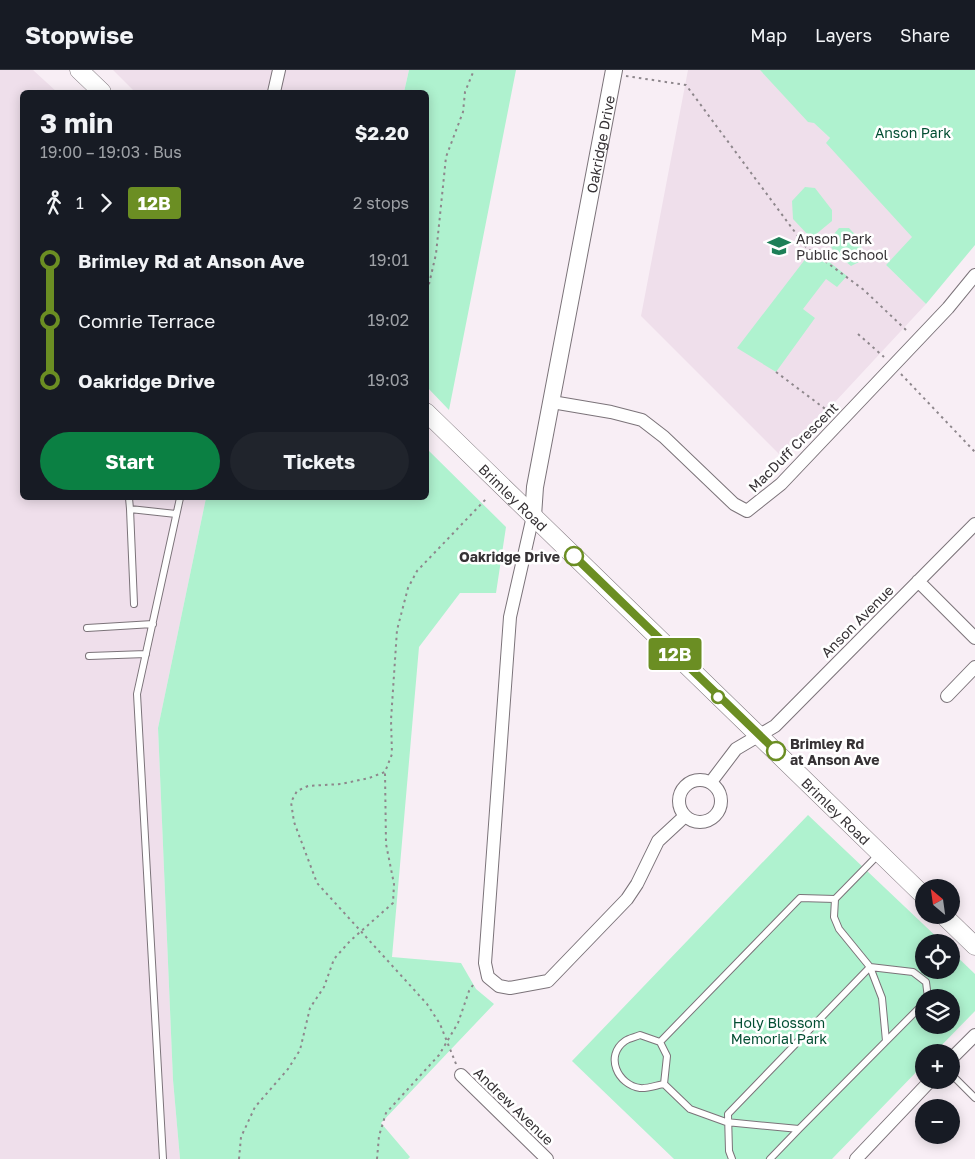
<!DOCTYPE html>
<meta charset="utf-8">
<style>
:root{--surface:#171b24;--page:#20242c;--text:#f1f3f6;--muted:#9ea1a6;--line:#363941;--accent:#0b8043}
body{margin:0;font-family:"Golos Text",sans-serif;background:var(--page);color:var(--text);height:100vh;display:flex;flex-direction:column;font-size:19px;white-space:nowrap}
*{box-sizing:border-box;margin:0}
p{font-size:16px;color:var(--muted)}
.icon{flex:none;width:28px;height:28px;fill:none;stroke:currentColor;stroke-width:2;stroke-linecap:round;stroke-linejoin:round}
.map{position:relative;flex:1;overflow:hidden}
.details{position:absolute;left:20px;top:20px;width:409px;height:410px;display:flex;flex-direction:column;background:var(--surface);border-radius:8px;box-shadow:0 2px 12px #0003}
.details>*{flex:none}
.badge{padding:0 10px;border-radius:4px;font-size:18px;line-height:32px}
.needle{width:32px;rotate:331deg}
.tools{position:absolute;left:915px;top:809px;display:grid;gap:10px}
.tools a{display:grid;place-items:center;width:45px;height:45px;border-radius:50%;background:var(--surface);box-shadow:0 2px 12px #0003;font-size:25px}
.map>.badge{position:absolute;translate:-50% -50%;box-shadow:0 0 0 2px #fff}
.legs{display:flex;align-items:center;gap:8px;height:55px;padding:0 20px;font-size:16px}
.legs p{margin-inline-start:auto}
.summary{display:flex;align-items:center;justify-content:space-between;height:85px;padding:0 20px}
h1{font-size:28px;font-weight:700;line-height:38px}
.primary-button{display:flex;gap:10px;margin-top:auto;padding:10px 20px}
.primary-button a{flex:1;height:58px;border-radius:30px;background:var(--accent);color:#fff;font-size:20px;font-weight:700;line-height:58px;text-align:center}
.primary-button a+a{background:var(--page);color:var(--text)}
ul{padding:0 20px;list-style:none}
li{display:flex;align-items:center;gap:18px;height:60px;font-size:19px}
li i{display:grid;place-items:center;width:8px;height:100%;margin:0 6px;background:currentColor}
li i::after{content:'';width:12px;height:12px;margin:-6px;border:4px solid;border-radius:50%;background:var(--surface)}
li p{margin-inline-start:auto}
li:first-child i{background:linear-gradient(#0000 50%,currentColor 0)}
li:last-child i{background:linear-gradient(currentColor 50%,#0000 0)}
header{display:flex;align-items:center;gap:30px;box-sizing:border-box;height:70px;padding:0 25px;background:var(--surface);border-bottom:1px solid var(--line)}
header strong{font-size:24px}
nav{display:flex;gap:28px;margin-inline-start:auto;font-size:18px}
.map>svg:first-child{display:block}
</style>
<header>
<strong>Stopwise</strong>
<nav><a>Map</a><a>Layers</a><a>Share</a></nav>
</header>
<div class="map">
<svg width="975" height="1089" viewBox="0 0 975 1089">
<rect width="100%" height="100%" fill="#f8eef5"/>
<path fill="#efdfeb" d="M0 0H33L57 22H22V428H206L158 658 173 1010 180 1089H0Z
M113 0H409L404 22H135Z
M688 0H760L922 158 886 195 926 234 783 388 641 246Z"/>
<path fill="#aff2cf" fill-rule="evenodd" d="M409 0H516L449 340 426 316V22H404Z
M760 0H975V175L926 234 886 195 912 167 826 73 830 68 814 53 808 52Z
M805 117 815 118 832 140V151L815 165H808L793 149 792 131Z
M839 158H849L863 173 861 178 863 190 851 196 834 182 828 171Z
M813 179 847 206 837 217 826 209 803 239 815 248 776 302 737 278Z
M426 378 506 457 496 523H460L419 577 392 887 461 893 476 919 494 934 381 1053 410 1087 408 1089H180L173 1010 158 658 206 428H426Z
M808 745 942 872H924V900H951V881L975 904V941L935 982H924V994L832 1089H674L572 991ZM924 928H951V955H924Z"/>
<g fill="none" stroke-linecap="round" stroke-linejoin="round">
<defs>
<path id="service" d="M129 428 130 439
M134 534 130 439 176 444
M87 558 153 554
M89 586 146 584
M879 784 835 829 800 828 660 972 640 965C636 967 629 968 625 971 604 986 618 1015 640 1018 647 1019 657 1015 664 1014L690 1039 726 1052 799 1059 924 933
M835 829 834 847 839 859 870 897 882 928 886 971
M660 972 667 986 664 1014
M951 1004 975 1028
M163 1089 137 624 180 428
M732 1089 729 1081 728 1044 870 897 913 902 926 912 928 928
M770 1089 799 1059"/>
<path id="minor" d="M274 22 279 0
M552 332 611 342 642 350 664 367 734 434 747 441 781 414 948 238 975 205
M533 446 510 547 485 893 488 907 499 916 510 918 548 911 627 829 637 814 658 771 685 746
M918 511 975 568
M947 626 975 597
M679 731a21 21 0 1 1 42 0a21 21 0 1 1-42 0Z
M711 712 736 679 775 656 975 454
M951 989 975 965
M461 1005 547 1089
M856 1089 931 1010"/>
<g id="tertiary">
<path id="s1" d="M533 446 535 417 614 0"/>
</g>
<g id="secondary">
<path d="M79 0 102 22"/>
<path id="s2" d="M426 342 924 826"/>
<path d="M943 845 975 876"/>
</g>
</defs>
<use href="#service" stroke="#7b7379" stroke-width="8"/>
<use href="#minor" stroke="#7b7379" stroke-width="14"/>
<use href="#tertiary" stroke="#7b7379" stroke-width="18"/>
<use href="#secondary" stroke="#7b7379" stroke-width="19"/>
<path stroke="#8e878c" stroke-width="2" stroke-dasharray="2.5 4" stroke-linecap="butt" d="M626 6 686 15 806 177 864 220 907 261
M426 227 436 184 446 87 463 42 465 22 474 0
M858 264 884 287
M776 302 832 344
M901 304 975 382
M456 994 440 954 427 934 317 813 294 752 291 732 297 721 308 716 341 714 369 708 385 702 392 684 391 650 397 560 408 518 417 501 486 429
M239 1089 241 1067 255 1037 288 999 300 980 310 938 324 917 334 889 350 871 393 833 394 814 386 774 385 702
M377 1089 379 1066 386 1043 439 985 458 953 469 921 475 912"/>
<use href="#service" stroke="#fff" stroke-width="6"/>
<use href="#minor" stroke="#fff" stroke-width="12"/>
<use href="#tertiary" stroke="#fff" stroke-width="16"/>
<use href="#secondary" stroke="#fff" stroke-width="18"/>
</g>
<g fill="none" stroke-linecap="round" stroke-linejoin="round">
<defs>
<path id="line-1" d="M574 486 776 681"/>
</defs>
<use href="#line-1" stroke="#fff" stroke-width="11"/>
<use href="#line-1" stroke="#6b8e23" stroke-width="8"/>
</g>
<defs>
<symbol id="school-bare" viewBox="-9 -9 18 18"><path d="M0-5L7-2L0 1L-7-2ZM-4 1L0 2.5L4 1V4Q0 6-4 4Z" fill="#1c7f57" stroke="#fff" stroke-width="2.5" paint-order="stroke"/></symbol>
</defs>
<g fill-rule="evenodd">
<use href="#school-bare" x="763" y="160" width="32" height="32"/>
</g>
<g fill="#fff" stroke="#6b8e23" stroke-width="2.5">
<circle cx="574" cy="486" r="9"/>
<circle cx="718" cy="627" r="6"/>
<circle cx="776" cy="681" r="9"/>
</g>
<g text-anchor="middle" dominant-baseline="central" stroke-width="5" stroke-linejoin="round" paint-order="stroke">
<g font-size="14" fill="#034e33" stroke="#fff">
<text x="913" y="62">Anson Park</text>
<text x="779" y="952">Holy Blossom<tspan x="779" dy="16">Memorial Park</tspan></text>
</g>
<g font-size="14" fill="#363235" stroke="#fff">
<text stroke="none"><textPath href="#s1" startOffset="378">Oakridge Drive</textPath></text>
<text transform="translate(793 377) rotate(-45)">MacDuff Crescent</text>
<text stroke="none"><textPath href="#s2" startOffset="122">Brimley Road</textPath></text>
<text transform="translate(857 551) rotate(-45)">Anson Avenue</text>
<text stroke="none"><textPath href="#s2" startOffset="572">Brimley Road</textPath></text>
<text transform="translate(514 1036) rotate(44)">Andrew Avenue</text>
</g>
<g font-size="14" fill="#363235" stroke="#fff" text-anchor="start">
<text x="796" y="168">Anson Park<tspan x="796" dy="16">Public School</tspan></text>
</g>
<g font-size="14" font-weight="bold" fill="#363235" stroke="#fff" text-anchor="end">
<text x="560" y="486">Oakridge Drive</text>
<text x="790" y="673" text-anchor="start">Brimley Rd<tspan x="790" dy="16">at Anson Ave</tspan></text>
</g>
</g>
</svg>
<div class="tools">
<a><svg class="needle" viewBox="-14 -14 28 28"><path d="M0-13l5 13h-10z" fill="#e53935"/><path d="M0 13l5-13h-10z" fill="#9ea1a6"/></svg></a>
<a><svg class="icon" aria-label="locate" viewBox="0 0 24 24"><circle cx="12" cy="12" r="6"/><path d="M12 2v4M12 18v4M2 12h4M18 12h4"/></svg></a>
<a><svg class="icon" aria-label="layers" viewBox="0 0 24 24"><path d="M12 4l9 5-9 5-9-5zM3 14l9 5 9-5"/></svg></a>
<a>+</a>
<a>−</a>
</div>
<b class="badge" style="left:675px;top:584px;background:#6b8e23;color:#fff">12B</b>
<section class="details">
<div class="summary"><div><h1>3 min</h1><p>19:00 – 19:03 · Bus</p></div><b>$2.20</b></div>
<div class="legs"><svg class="icon" aria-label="walk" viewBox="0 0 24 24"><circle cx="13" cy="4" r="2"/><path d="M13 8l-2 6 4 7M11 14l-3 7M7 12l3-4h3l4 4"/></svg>1<svg class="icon" aria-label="forward" viewBox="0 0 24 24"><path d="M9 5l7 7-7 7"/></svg><b class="badge" style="background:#6b8e23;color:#fff">12B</b><p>2 stops</p></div>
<ul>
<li><i style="color:#6b8e23"></i><b>Brimley Rd at Anson Ave</b><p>19:01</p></li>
<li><i style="color:#6b8e23"></i><span>Comrie Terrace</span><p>19:02</p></li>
<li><i style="color:#6b8e23"></i><b>Oakridge Drive</b><p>19:03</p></li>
</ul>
<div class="primary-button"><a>Start</a><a>Tickets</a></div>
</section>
</div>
